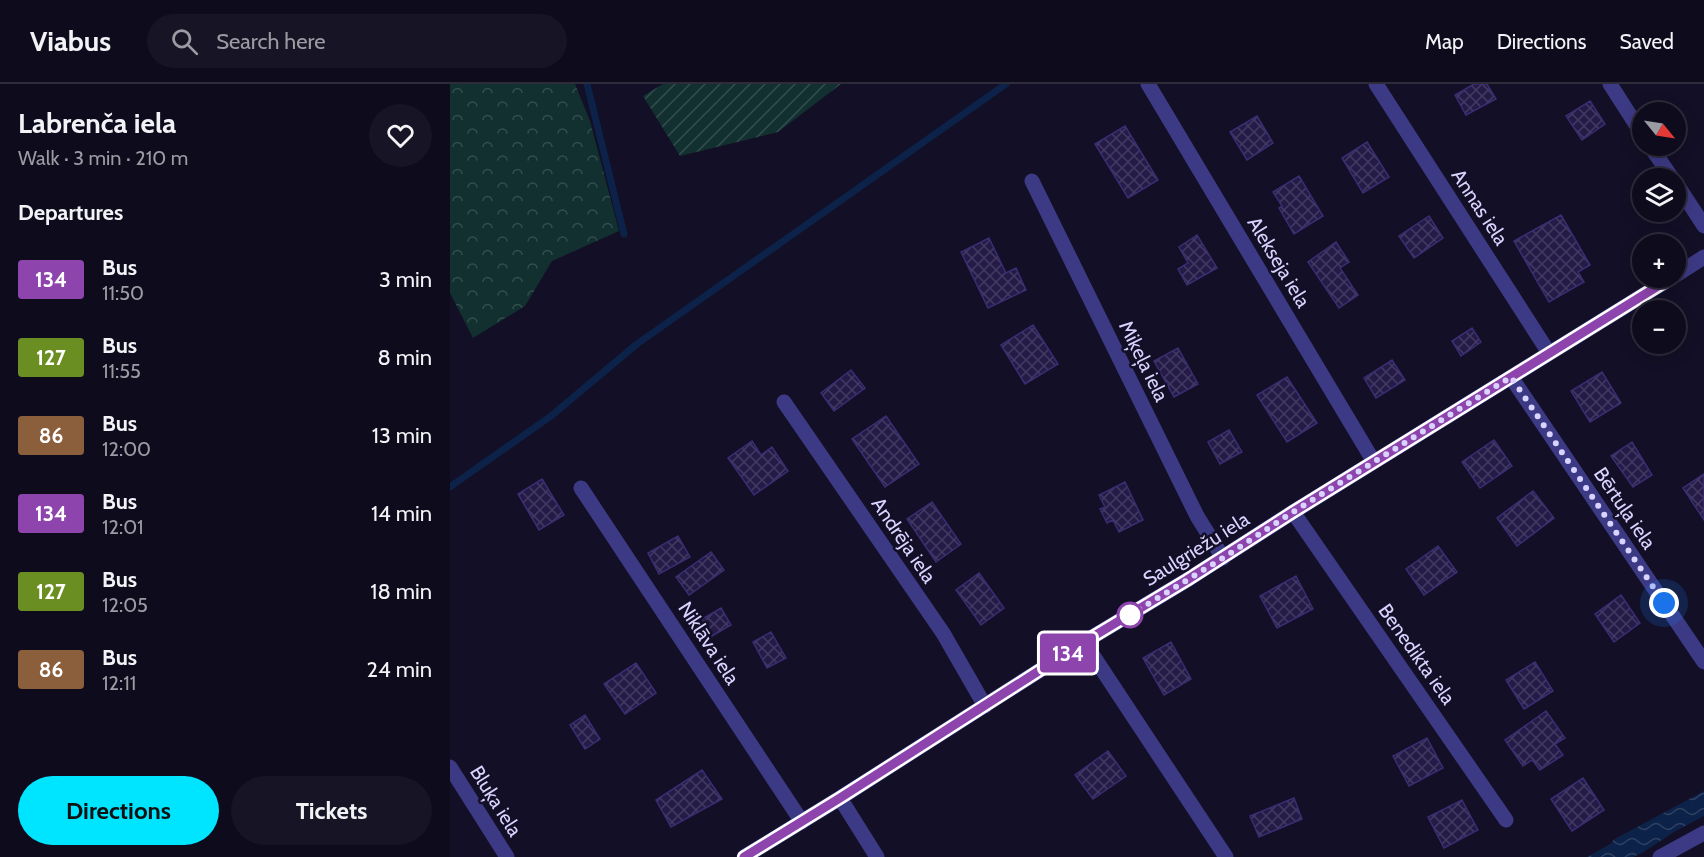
<!DOCTYPE html>
<meta charset="utf-8">
<style>
:root{--surface:#0e0b1c;--page:#171425;--text:#f1f3f6;--muted:#9b9ba3;--line:#2e2b3b;--accent:#00e5ff}
body{margin:0;font-family:Cabin,sans-serif;background:var(--page);color:var(--text);height:100vh;display:flex;flex-direction:column;font-size:22px;white-space:nowrap}
*{box-sizing:border-box;margin:0}
p{font-size:20px;color:var(--muted)}
.icon{flex:none;width:33px;height:33px;fill:none;stroke:currentColor;stroke-width:2;stroke-linecap:round;stroke-linejoin:round}
.map{position:relative;flex:1;overflow:hidden}
.sheet{display:flex;flex-direction:column;background:var(--surface);width:450px}
.sheet>*{flex:none}
.badge{padding:0 12px;border-radius:4px;font-size:21px;line-height:39px}
.needle{width:39px;rotate:120deg}
.tools{position:absolute;left:1182px;top:18px;display:grid;gap:12px}
.tools a{display:grid;place-items:center;width:54px;height:54px;border-radius:50%;background:var(--surface);box-shadow:0 3px 15px #0003,0 0 0 2px var(--line);font-size:30px}
.you{position:absolute;width:30px;height:30px;margin:-15px;border:4px solid #fff;border-radius:50%;background:#1a73e8;box-shadow:0 0 0 9px #1a73e833}
.map>.badge{position:absolute;translate:-50% -50%;box-shadow:0 0 0 3px #fff}
h2{padding:0 18px;font-size:22px;line-height:54px}
.round{display:grid;place-items:center;flex:none;width:63px;height:63px;border-radius:32px;background:var(--page)}
.headline{display:flex;align-items:center;justify-content:space-between;height:102px;padding:0 18px}
h1{font-size:28px;font-weight:700;line-height:45px}
.primary-button{display:flex;gap:12px;margin-top:auto;padding:12px 18px}
.primary-button a{flex:1;height:69px;border-radius:36px;background:var(--accent);color:#111;font-size:24px;font-weight:700;line-height:69px;text-align:center}
.primary-button a+a{background:var(--page);color:var(--text)}
ul{padding:0;list-style:none}
li{display:flex;align-items:center;gap:18px;height:78px;padding:0 18px}
li div{flex:1}
li b{display:block;font-size:22px}
li em{font-style:normal}
li .badge{min-width:66px;font-weight:700;text-align:center}
header{display:flex;align-items:center;gap:36px;box-sizing:border-box;height:84px;padding:0 30px;background:var(--surface);border-bottom:2px solid var(--line)}
header strong{font-size:28px}
nav{display:flex;gap:33px;margin-inline-start:auto;font-size:21px}
.search{width:420px;height:54px;background:var(--page);display:flex;align-items:center;gap:15px;box-sizing:border-box;padding:0 21px;border-radius:33px;color:var(--muted);font-size:22px}
main{display:flex;flex:1;min-height:0}
.map>svg:first-child{display:block}
</style>
<header>
<strong>Viabus</strong>
<div class="search"><svg class="icon" aria-label="search" viewBox="0 0 24 24"><circle cx="10" cy="10" r="6"/><path d="M15 15l6 6"/></svg>Search here</div>
<nav><a>Map</a><a>Directions</a><a>Saved</a></nav>
</header>
<main>
<section class="sheet">
<div class="headline"><div><h1>Labrenča iela</h1><p>Walk · 3 min · 210 m</p></div><a class="round"><svg class="icon" aria-label="heart" viewBox="0 0 24 24"><path d="M12 20l-8-8c-3-5 5-10 8-4 3-6 11-1 8 4z"/></svg></a></div>
<h2>Departures</h2>
<ul>
<li><span class="badge" style="background:#8e44ad;color:#fff">134</span><div><b>Bus</b><p>11:50</p></div><em>3 min</em></li>
<li><span class="badge" style="background:#6b8e23;color:#fff">127</span><div><b>Bus</b><p>11:55</p></div><em>8 min</em></li>
<li><span class="badge" style="background:#8b5e3c;color:#fff">86</span><div><b>Bus</b><p>12:00</p></div><em>13 min</em></li>
<li><span class="badge" style="background:#8e44ad;color:#fff">134</span><div><b>Bus</b><p>12:01</p></div><em>14 min</em></li>
<li><span class="badge" style="background:#6b8e23;color:#fff">127</span><div><b>Bus</b><p>12:05</p></div><em>18 min</em></li>
<li><span class="badge" style="background:#8b5e3c;color:#fff">86</span><div><b>Bus</b><p>12:11</p></div><em>24 min</em></li>
</ul>
<div class="primary-button"><a>Directions</a><a>Tickets</a></div>
</section>
<div class="map">
<svg width="1254" height="773" viewBox="0 0 1254 773">
<defs>
<pattern id="forest-crowns" width="20" height="18" patternUnits="userSpaceOnUse" patternTransform="scale(1.5)"><rect width="20" height="18" fill="#12302f"/><path d="M2 6a3 3 0 1 1 6 0M12 15a3 3 0 1 1 6 0" fill="none" stroke="#344d4e"/></pattern>
<pattern id="garden-furrows" width="10" height="10" patternUnits="userSpaceOnUse" patternTransform="scale(1.5)"><rect width="10" height="10" fill="#12302f"/><path d="M-1 1l2-2M0 10L10 0M9 11l2-2" fill="none" stroke="#344d4e"/></pattern>
<pattern id="water-waves" width="16" height="10" patternUnits="userSpaceOnUse" patternTransform="scale(1.5)"><rect width="16" height="10" fill="#0c2248"/><path d="M0 5q4-4 8 0t8 0" fill="none" stroke="#2f4163"/></pattern>
<pattern id="building-cross-hatch" width="8" height="8" patternUnits="userSpaceOnUse" patternTransform="scale(1.5)"><rect width="8" height="8" fill="#241b47"/><path d="M0 0l8 8M0 8l8-8" fill="none" stroke="#433b63"/></pattern>
</defs>
<rect width="100%" height="100%" fill="#130f26"/>
<path fill="url(#forest-crowns)" d="M0 0H125L140 37 169 147 102 177 75 222 23 254 0 209Z"/>
<path fill="url(#garden-furrows)" d="M213 0H391L328 48 230 72 193 12Z"/>
<path fill="url(#water-waves)" d="M1254 707V732L1224 748 1192 769 1183 773H1137L1162 759 1163 756Z"/>
<g fill="none" stroke-linecap="round" stroke-linejoin="round">
<path stroke="#0c2248" stroke-width="7" d="M137 0 174 150
M0 403 101 332 187 260 556 0"/>
</g>
<path fill="url(#building-cross-hatch)" stroke="#3b2d73" stroke-width="1.5" d="M1024 0H1037L1046 15 1016 31 1005 11Z
M1140 17 1155 40 1132 56 1116 32Z
M807 32 823 59 797 76 780 48Z
M675 42 708 96 678 114 645 60Z
M917 58 939 93 913 109 892 74Z
M849 92 873 132 844 150 829 124 832 122 823 108Z
M1111 131 1140 181 1128 188 1134 198 1099 218 1064 157Z
M979 132 993 154 964 174 949 152Z
M747 151 767 184 737 201 728 185 738 179 729 163Z
M539 154 556 189 566 184 576 206 538 224 511 168Z
M886 158 899 178 890 184 908 211 889 224 858 178Z
M583 241 608 280 575 300 551 261Z
M1022 244 1031 258 1011 272 1002 257Z
M728 264 748 300 724 313 704 277Z
M942 276 955 296 926 314 914 294Z
M401 286 415 304 384 327 371 309Z
M1152 288 1171 319 1140 338 1121 307Z
M837 293 867 339 837 358 807 311Z
M436 332 469 380 435 403 402 355Z
M779 346 792 368 770 380 758 358Z
M1044 356 1062 382 1030 404 1012 378Z
M302 357 311 371 322 363 338 387 304 411 278 374Z
M1182 358 1202 391 1183 403 1161 372Z
M1254 390V436L1233 404Z
M92 395 114 431 89 446 68 410Z
M675 398 693 436 669 448 663 436 657 439 650 425 655 423 649 411Z
M1083 407 1104 434 1067 462 1047 434Z
M482 418 511 460 486 478 457 435Z
M228 452 240 473 209 490 198 469Z
M988 462 1007 488 974 511 956 485Z
M261 468 274 486 239 511 226 493Z
M529 489 554 524 531 541 506 506Z
M846 492 863 525 827 544 810 512Z
M1171 511 1190 539 1164 558 1145 530Z
M271 524 281 541 262 552 252 535Z
M321 548 336 574 317 584 303 558Z
M721 558 741 595 714 611 693 574Z
M1085 578 1103 607 1074 625 1056 596Z
M186 579 206 609 175 630 154 600Z
M1096 627 1115 654 1105 660 1113 671 1090 686 1082 676 1073 682 1055 656Z
M135 631 150 655 135 665 120 641Z
M977 654 993 684 959 702 943 672Z
M658 667 676 692 643 715 625 691Z
M252 686 272 715 221 743 206 716Z
M1133 694 1154 726 1122 747 1101 715Z
M844 714 852 735 809 753 800 732Z
M1012 716 1028 746 994 764 978 733Z"/>
<g fill="none" stroke-linecap="round" stroke-linejoin="round">
<path stroke="#3d3a85" stroke-width="15" d="M698 0 924 378
M926 0 1099 269
M1160 0 1192 50
M1200 62 1222 94
M582 97 747 432 773 474
M1226 99 1254 142
M1226 191 1254 173
M1061 293 1254 578
M334 318 493 549 535 622
M131 404 352 738
M843 428 1056 736
M634 558 776 773
M0 683 57 773
M390 714 427 773
M294 773 390 714 634 558 737 496 843 428 1221 194
M1210 773 1254 749"/>
</g>
<g fill="none" stroke-linecap="round" stroke-linejoin="round">
<defs>
<path id="line" d="M294 773 390 714 634 558 737 496 843 428 1221 194"/>
</defs>
<use href="#line" stroke="#fff" stroke-width="14"/>
<use href="#line" stroke="#8e44ad" stroke-width="9"/>
<path stroke="#d9d4ff" stroke-width="6" stroke-dasharray="0 10.8" d="M680 531 773 474 843 428 1061 293 1214 519"/>
</g>
<circle fill="#fff" stroke="#8e44ad" stroke-width="3" cx="680" cy="531" r="12"/>
<g text-anchor="middle" dominant-baseline="central" stroke-width="5" stroke-linejoin="round" paint-order="stroke">
<g font-size="20" fill="#d9d4ff" stroke="#130f26">
<text transform="translate(1030 123) rotate(57)">Annas iela</text>
<text transform="translate(829 178) rotate(59)">Alekseja iela</text>
<text transform="translate(694 277) rotate(64)">Miķeļa iela</text>
<text transform="translate(1175 424) rotate(56)">Bērtuļa iela</text>
<text transform="translate(454 456) rotate(56)">Andrēja iela</text>
<text transform="translate(746 465) rotate(-32)">Saulgriežu iela</text>
<text transform="translate(259 559) rotate(57)">Niklāva iela</text>
<text transform="translate(967 570) rotate(55)">Benedikta iela</text>
<text transform="translate(46 717) rotate(58)">Bluķa iela</text>
</g>
</g>
</svg>
<div class="tools">
<a><svg class="needle" viewBox="-14 -14 28 28"><path d="M0-13l5 13h-10z" fill="#e53935"/><path d="M0 13l5-13h-10z" fill="#9b9ba3"/></svg></a>
<a><svg class="icon" aria-label="layers" viewBox="0 0 24 24"><path d="M12 4l9 5-9 5-9-5zM3 14l9 5 9-5"/></svg></a>
<a>+</a>
<a>−</a>
</div>
<div class="you" style="left:1214px;top:519px"></div>
<b class="badge" style="left:618px;top:569px;background:#8e44ad;color:#fff">134</b>
</div>
</main>
